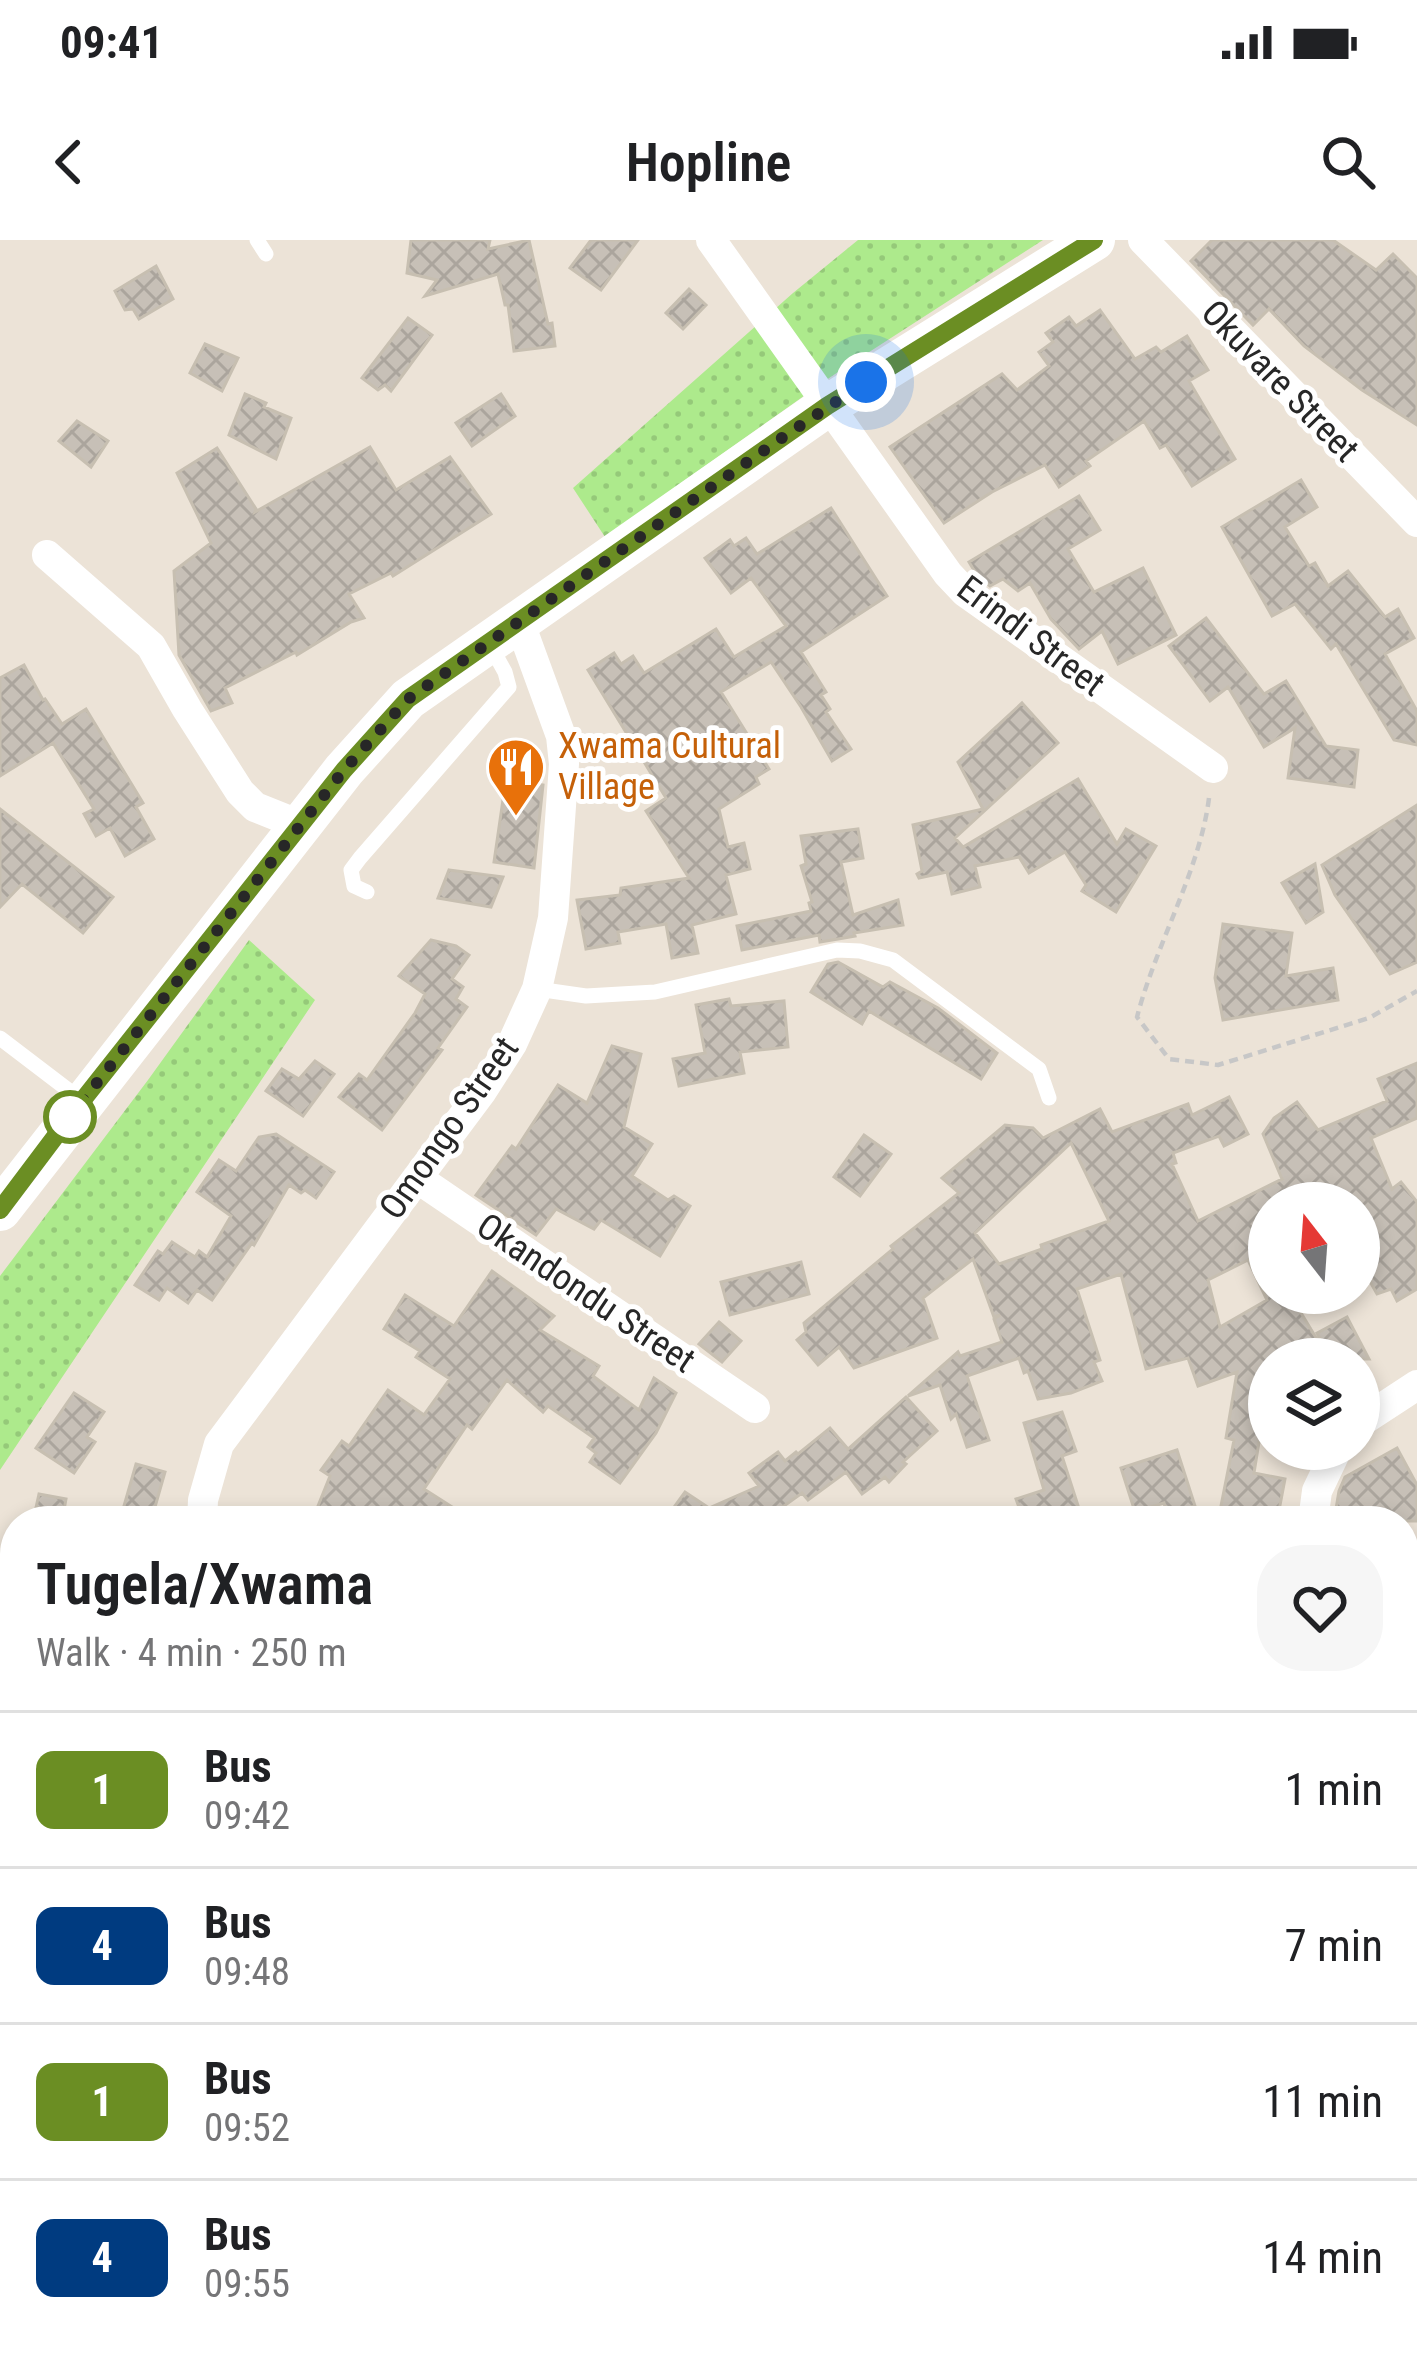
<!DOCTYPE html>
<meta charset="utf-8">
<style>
:root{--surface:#fff;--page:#f6f6f6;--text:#202124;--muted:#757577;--line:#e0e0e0}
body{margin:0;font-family:"Roboto Condensed",sans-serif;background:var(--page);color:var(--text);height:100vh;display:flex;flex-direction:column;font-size:45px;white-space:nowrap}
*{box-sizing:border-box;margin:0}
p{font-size:39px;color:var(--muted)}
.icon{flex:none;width:66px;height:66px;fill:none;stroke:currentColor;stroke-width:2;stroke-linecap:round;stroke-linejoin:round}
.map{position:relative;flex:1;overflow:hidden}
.sheet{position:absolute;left:0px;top:1266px;width:1419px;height:852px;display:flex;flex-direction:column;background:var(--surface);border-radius:48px 48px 0 0;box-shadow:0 6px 18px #0003}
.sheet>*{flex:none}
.badge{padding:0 24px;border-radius:18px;font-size:42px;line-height:78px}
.needle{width:78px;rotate:343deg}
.controls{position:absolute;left:1248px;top:942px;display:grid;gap:24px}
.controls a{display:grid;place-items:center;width:132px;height:132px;border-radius:50%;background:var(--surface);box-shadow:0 6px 18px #0003;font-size:60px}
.you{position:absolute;width:60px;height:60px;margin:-30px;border:9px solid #fff;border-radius:50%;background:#1a73e8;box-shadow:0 0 0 18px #1a73e833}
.map>.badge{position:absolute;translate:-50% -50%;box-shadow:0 0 0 6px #fff}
.round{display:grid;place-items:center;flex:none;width:126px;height:126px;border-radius:48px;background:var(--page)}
.head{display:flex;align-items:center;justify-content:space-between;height:204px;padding:0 36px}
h1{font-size:57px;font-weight:600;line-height:90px}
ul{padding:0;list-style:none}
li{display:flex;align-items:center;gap:36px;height:156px;padding:0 36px;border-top:3px solid var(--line)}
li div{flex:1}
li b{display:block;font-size:45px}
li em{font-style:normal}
li .badge{min-width:132px;font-weight:700;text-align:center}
.status{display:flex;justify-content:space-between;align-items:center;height:84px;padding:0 60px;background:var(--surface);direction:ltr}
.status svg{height:33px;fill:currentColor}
header{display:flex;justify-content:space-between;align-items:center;height:156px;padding:0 36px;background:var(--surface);font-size:54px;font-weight:600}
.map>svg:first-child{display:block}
</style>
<div class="status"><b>09:41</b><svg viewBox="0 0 49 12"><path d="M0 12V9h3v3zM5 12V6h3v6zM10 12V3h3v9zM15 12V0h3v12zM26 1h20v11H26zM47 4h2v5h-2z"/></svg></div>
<header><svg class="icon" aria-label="back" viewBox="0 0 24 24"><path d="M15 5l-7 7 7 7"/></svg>Hopline<svg class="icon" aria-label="search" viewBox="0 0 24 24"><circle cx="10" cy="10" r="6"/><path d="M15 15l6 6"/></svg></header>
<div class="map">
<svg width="1417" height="2118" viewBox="0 0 1417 2118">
<defs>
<pattern id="green-dots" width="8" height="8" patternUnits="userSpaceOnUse" patternTransform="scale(3)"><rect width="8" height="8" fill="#adea8c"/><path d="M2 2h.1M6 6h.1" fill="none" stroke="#95c979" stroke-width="1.8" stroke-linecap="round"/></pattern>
<pattern id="building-cross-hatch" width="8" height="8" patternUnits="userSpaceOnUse" patternTransform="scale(3)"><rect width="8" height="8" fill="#c7c0b7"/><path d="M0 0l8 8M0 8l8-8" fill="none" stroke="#aba59d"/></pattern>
</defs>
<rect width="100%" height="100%" fill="#ece3d7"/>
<path fill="url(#green-dots)" d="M858 0H1043L832 136 605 297 573 248 793 53Z
M249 700 315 760 0 1230V1036L148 840Z
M0 1588 15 1596V1747L0 1740Z
M0 1818 15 1825V2103H61L56 2118H0Z
M1417 1874V2118H1096L1049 2103H1404V1877Z
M303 2103H782L828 2118H298Z"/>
<path fill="url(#building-cross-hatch)" stroke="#c7bfb1" stroke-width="3" fill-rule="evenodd" d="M411 0H490L488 9 529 0 548 84 552 83 555 106 514 111 508 65H505L498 34 425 56 437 40 407 33Z
M591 0H638L601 50 570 28Z
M1212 0H1333L1376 30 1393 14 1417 38V185L1362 150 1304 106 1269 69 1253 85 1191 21Z
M156 26 173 59 139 79 133 69 125 70 115 51Z
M689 49 706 65 683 89 666 73Z
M1100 70 1135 119 1156 107 1161 112 1187 96 1208 130 1189 141 1235 219 1192 246 1166 205 1160 208 1144 181 1086 221 1090 226 1059 247 1045 225 992 252 944 283 890 207 1002 134 1017 150 1049 126 1039 112 1053 102 1046 93 1069 77 1076 86Z
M408 78 432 95 391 151 385 145 378 150 362 138Z
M205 104 238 118 222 151 190 133Z
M245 154 266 163 264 167 291 178 276 219 229 195Z
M501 154 515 176 472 206 456 183Z
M77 181 108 201 91 227 59 201Z
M370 207 396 250 450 217 491 274 393 336 391 333 349 354 364 378 351 382 297 415 296 412 225 448 232 463 211 471 179 415 174 331 211 303 177 233 217 208 256 269 255 272Z
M1301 240 1317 267 1285 287 1309 326 1315 323 1328 346 1348 331 1385 377 1398 369 1414 398 1385 414 1417 471V505L1394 500 1336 404 1331 409 1295 364 1272 376 1222 287Z
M1079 256 1100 290 1068 309 1094 352 1143 328 1176 395 1118 424 1102 391 1079 409 1051 379 1030 343 1018 351 1003 339 990 346 978 337 969 322Z
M831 268 887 356 801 412 826 452 821 455 830 469 826 472 851 509 832 521 801 467 771 422 721 452 769 529 756 537 759 544 719 569 728 607 744 603 750 629 726 635 736 674 692 685 698 713 672 718 666 684 618 692 620 703 586 709 577 660 620 655 621 648 689 638 646 571 666 558 588 430 614 413 621 424 633 416 644 433 716 389 734 417 786 386 751 338 731 353 705 318 730 300 734 306 746 298 757 314Z
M1206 378 1264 454 1286 441 1326 506 1358 510 1354 547 1288 538 1295 488 1264 507 1228 447 1210 461 1169 406Z
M24 425 43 460 45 459 62 484 86 469 143 563 136 567 154 599 125 616 110 588 96 596 84 574 94 569 53 503 0 536V438Z
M1022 463 1058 503 955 598 963 607 1078 539 1117 604 1126 589 1156 606 1116 672 1082 651 1086 645 1065 612 1029 633 1019 617 975 626 980 647 952 654 947 632 919 638 917 634 922 631 913 585 983 569 958 522Z
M506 539 543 545 534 628 494 622Z
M1417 565V722L1390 734 1335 655 1322 625Z
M0 569 113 657 83 693 22 644 0 667Z
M858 589 863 618 841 622 853 675 898 660 903 685 854 693 855 696 844 698 820 702 819 695 742 710 737 686 811 671 809 663 812 662 801 626 806 624 801 596Z
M1315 624 1323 672 1306 683 1282 643Z
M449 630 503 637 491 667 438 658Z
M1223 684 1292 693 1286 736 1333 728 1338 760 1223 780 1215 738Z
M431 700 456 706 469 715 452 739 463 747 456 759 467 767 438 808 442 810 382 890 339 857 359 834 367 840 415 773 425 754 399 736Z
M838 722 883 747 890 742 938 768 997 813 981 839 869 771 862 784 811 752 828 724Z
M729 759 731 766 784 761 788 807 740 812 744 833 679 846 673 819 705 813 696 765Z
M612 806 641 814 624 887 652 904 632 936 668 960 674 956 690 966 660 1016 601 980 594 989 556 969 536 995 476 955 512 906 516 909 558 845 587 863Z
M315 821 334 834 303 876 266 851 282 829 299 839Z
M1417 823V878L1371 898 1392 949 1401 942 1417 962V1049L1397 1061 1391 1049 1377 1054 1359 1022V963H1269V1053H1289L1321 1106 1299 1119H1269V1140L1254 1233 1285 1239 1277 1281H1218L1234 1200 1226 1198 1237 1132 1198 1146 1188 1118 1146 1129 1121 1034 1077 1049 1100 1120 1094 1122 1102 1141 1071 1153 1038 1159 1028 1131 1024 1133 1019 1118 967 1136 989 1200 967 1207 956 1174 951 1179 940 1145 908 1156 958 1112 960 1116 1002 1102 994 1079 1000 1075 994 1077 973 1019 923 1058 937 1098 854 1128 839 1107 818 1125 797 1100 806 1092 804 1083 893 1009 891 1006 959 953 942 938 1005 885 1033 888 1043 898 1100 869 1112 892 1188 864 1192 875 1229 857 1248 894 1224 906 1219 896 1173 913 1176 923 1172 924 1198 981 1282 939 1263 894 1274 878 1297 862 1318 890 1387 861 1378 839ZM1071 903 1109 981 1041 1005 1042 1009 999 1024 975 993ZM1248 1020 1267 1060 1220 1087 1208 1040Z
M276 894 334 932 316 958 305 950 301 953 289 945 254 1005 252 1003 212 1060 197 1050 188 1063 167 1048 159 1060 135 1045 158 1011 163 1014 172 1002 195 1017 199 1011 207 1017 231 976 197 952 219 920 236 931 259 897Z
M864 895 891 914 860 956 834 937Z
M801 1022 809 1054 730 1075 721 1042Z
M492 1031 554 1076 540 1090 599 1126 593 1136 639 1170 654 1138 676 1153 656 1193 620 1243 590 1222 596 1213 588 1207 594 1198 548 1166 543 1172 507 1140 472 1189 467 1185 424 1249 474 1281H312L330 1236 321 1230 342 1201 349 1206 388 1150 424 1175 450 1139 416 1117 420 1111 384 1089 405 1055 454 1086Z
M1347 1077 1369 1119H1331L1317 1093Z
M719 1082 741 1101 722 1122 699 1104Z
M74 1153 104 1172 87 1197 95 1202 74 1233 36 1208Z
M906 1157 937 1191 903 1222 906 1224 889 1242 885 1237 862 1254 846 1232 808 1260 802 1253 763 1281H664L685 1252 709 1268 759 1246 749 1233 778 1212 785 1221 796 1212 798 1214 830 1188 848 1209Z
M1062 1172 1076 1211 1062 1216 1083 1281H1024L1016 1259 1044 1250 1024 1183Z
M1397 1208 1417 1245V1281H1334L1339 1251 1345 1237Z
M1177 1210 1195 1266 1167 1274 1164 1263 1135 1272 1121 1228Z
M136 1224 165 1232 151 1281H145L124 1266Z
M39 1254 66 1259 62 1281H33Z"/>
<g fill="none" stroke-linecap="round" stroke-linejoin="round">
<path stroke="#c7c7c7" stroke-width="4.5" stroke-dasharray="9 6" stroke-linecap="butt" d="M1209 558C1200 630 1156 704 1137 777L1169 819 1218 825 1369 778 1417 751
M0 1994 15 1986"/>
<path stroke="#fff" stroke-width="15" d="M257 0 266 14
M367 652 354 646 351 630 360 618 509 447 505 432 490 405
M537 749 586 756 655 752 837 710 860 711 893 720 1039 829 1049 858
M0 798 80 859
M239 2118 244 2103"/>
<path stroke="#fff" stroke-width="30" d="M711 0 948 334 965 352 1213 528
M1143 0 1417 282
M47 315 151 406 187 469 240 552 255 567 300 585
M417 938 755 1168
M1359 1183 1417 1145
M202 1281 203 1260 219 1204 482 851 512 804 537 749 553 678 564 524 561 496 519 381
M1313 1281 1317 1251 1337 1209
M1404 1365 1417 1366
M1404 1591 1417 1587"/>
<path stroke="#fff" stroke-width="42" d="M0 970 344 530 408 459 827 166 1094 0
M0 1770 15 1780
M923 2103 965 2118"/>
</g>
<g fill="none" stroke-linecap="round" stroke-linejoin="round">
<defs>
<path id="line" d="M0 970 82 861 344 530 408 459 827 166 1094 0"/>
</defs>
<use href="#line" stroke="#fff" stroke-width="27"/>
<use href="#line" stroke="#6b8e23" stroke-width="18"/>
<path stroke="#272727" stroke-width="12" stroke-dasharray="0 21.6" d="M70 877 344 530 408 459 789 193 866 142"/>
</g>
<defs>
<symbol id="restaurant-pin" viewBox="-11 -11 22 30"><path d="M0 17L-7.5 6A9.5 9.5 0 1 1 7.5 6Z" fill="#e8710a" stroke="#fff"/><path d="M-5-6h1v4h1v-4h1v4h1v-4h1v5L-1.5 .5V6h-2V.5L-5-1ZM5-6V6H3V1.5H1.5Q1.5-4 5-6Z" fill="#fff"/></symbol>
</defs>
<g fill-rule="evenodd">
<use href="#restaurant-pin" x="483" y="494" width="66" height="90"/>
</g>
<circle fill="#fff" stroke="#6b8e23" stroke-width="6" cx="70" cy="877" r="24"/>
<g text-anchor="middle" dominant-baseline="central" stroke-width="10" stroke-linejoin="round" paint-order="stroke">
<g font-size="36" fill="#272727" stroke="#fff">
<text transform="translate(1280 141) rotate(46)">Okuvare Street</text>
<text transform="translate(1031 396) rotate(37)">Erindi Street</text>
<text transform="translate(449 888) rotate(-55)">Omongo Street</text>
<text transform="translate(586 1053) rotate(34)">Okandondu Street</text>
</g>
<g font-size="36" fill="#c56008" stroke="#fff" text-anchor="start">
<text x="558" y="506">Xwama Cultural<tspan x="558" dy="41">Village</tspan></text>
</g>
</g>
</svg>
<div class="controls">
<a><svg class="needle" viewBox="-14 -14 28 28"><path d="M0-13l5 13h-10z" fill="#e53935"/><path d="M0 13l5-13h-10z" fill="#757577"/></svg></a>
<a><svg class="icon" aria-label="layers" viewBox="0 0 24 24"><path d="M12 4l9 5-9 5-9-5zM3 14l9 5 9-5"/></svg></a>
</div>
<div class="you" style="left:866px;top:142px"></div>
<section class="sheet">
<div class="head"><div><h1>Tugela/Xwama</h1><p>Walk · 4 min · 250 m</p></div><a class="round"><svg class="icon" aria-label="heart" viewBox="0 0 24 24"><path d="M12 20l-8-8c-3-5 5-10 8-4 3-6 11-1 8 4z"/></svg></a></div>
<ul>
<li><span class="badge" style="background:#6b8e23;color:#fff">1</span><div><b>Bus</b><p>09:42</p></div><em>1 min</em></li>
<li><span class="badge" style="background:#003b80;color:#fff">4</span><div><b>Bus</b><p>09:48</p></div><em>7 min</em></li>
<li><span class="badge" style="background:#6b8e23;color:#fff">1</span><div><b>Bus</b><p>09:52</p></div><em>11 min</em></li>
<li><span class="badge" style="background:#003b80;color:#fff">4</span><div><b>Bus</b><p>09:55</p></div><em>14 min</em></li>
</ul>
</section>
</div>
